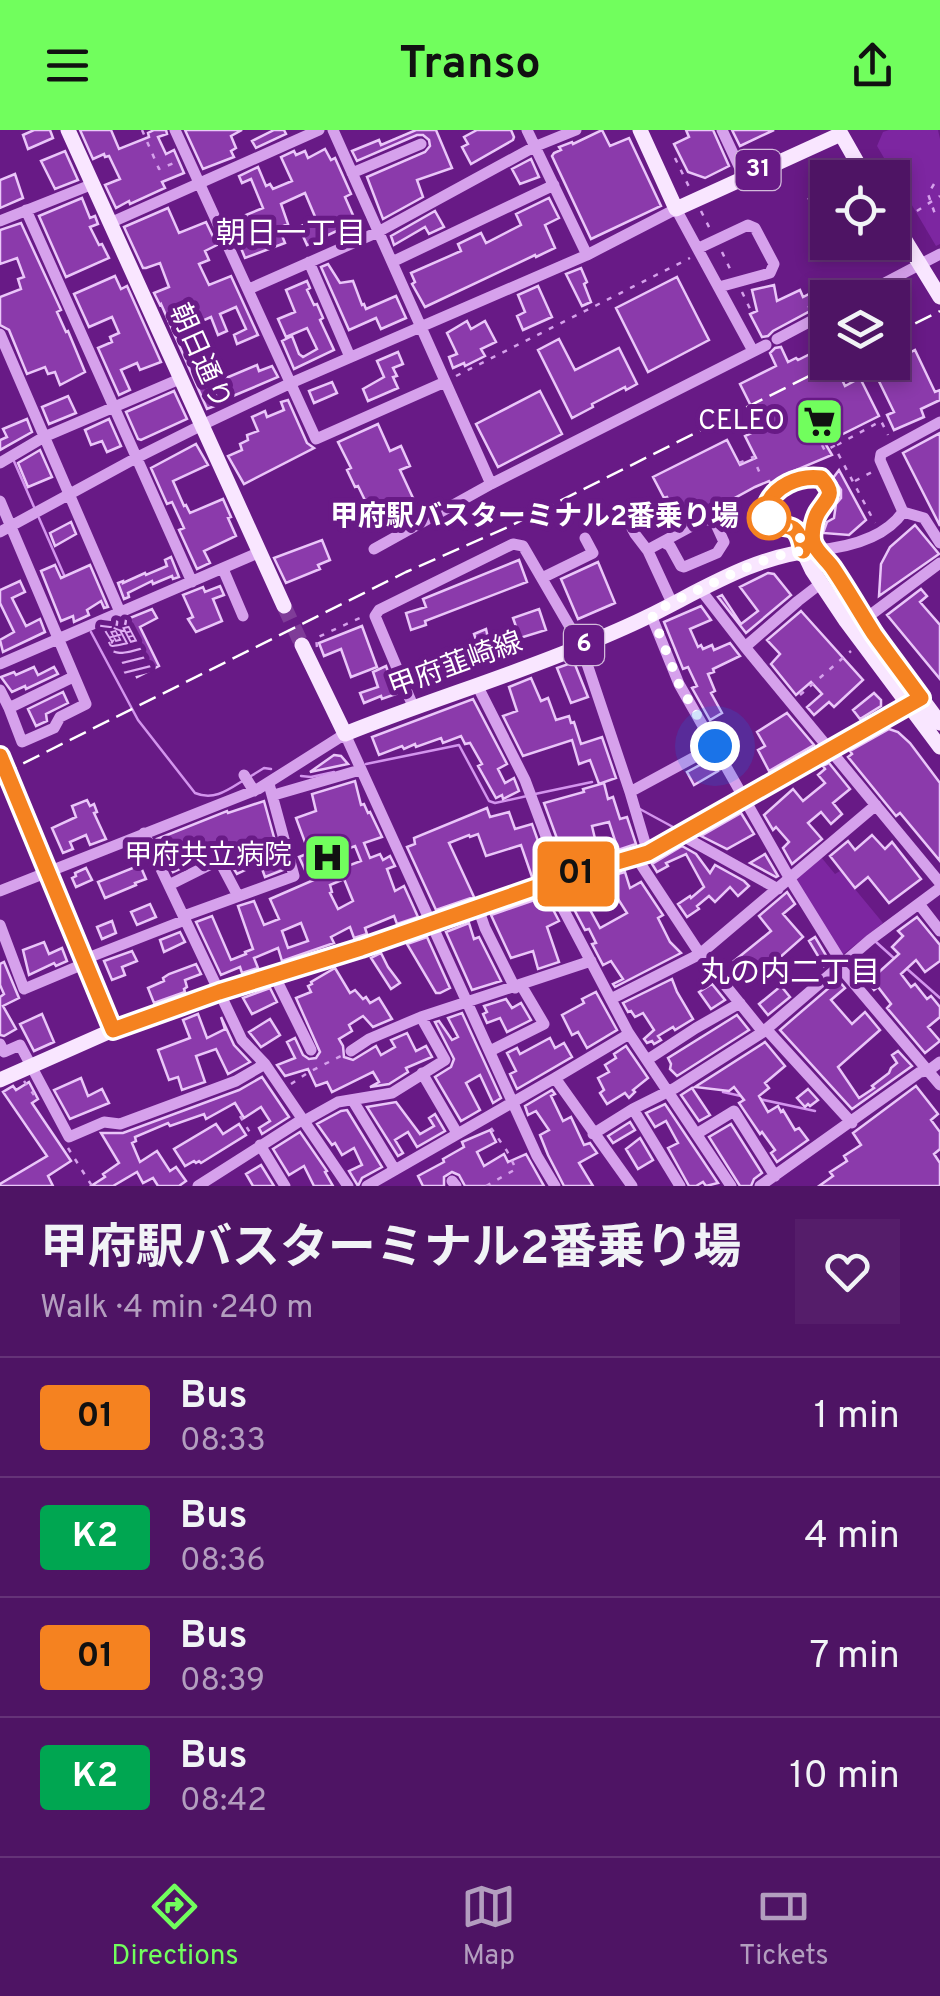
<!DOCTYPE html>
<meta charset="utf-8">
<style>
:root{--surface:#4e1464;--page:#551d6a;--text:#f1f3f6;--muted:#b39ebf;--line:#653378;--accent:#71fe5d}
body{margin:0;font-family:Overpass,"Noto Sans JP",sans-serif;background:var(--page);color:var(--text);height:100vh;display:flex;flex-direction:column;font-size:38px;white-space:nowrap}
*{box-sizing:border-box;margin:0}
p{font-size:32px;color:var(--muted)}
.icon{flex:none;width:55px;height:55px;fill:none;stroke:currentColor;stroke-width:2;stroke-linecap:round;stroke-linejoin:round}
.map{position:relative;height:1056px;overflow:hidden}
.drawer{display:flex;flex-direction:column;background:var(--surface);flex:1}
.drawer>*{flex:none}
.badge{padding:0 20px;border-radius:8px;font-size:35px;line-height:65px}
.controls{position:absolute;left:810px;top:30px;display:grid;gap:20px}
.controls a{display:grid;place-items:center;width:100px;height:100px;border-radius:0px;background:var(--surface);box-shadow:0 5px 15px #0003,0 0 0 2px var(--line);font-size:50px}
.you{position:absolute;width:50px;height:50px;margin:-25px;border:8px solid #fff;border-radius:50%;background:#1a73e8;box-shadow:0 0 0 15px #1a73e833}
.map>.badge{position:absolute;translate:-50% -50%;box-shadow:0 0 0 5px #fff}
.round{display:grid;place-items:center;flex:none;width:105px;height:105px;border-radius:0px;background:var(--page)}
.summary{display:flex;align-items:center;justify-content:space-between;height:170px;padding:0 40px}
h1{font-size:48px;font-weight:700;line-height:75px}
ul{padding:0;list-style:none}
li{display:flex;align-items:center;gap:30px;height:120px;padding:0 40px;border-top:2px solid var(--line)}
li div{flex:1}
li b{display:block;font-size:38px}
li em{font-style:normal}
li .badge{min-width:110px;font-weight:700;text-align:center}
header{display:flex;justify-content:space-between;align-items:center;height:130px;padding:0 40px;background:var(--accent);color:#111;font-size:45px;font-weight:700}
.tabs{display:flex;justify-content:space-around;align-items:center;height:140px;border-top:2px solid var(--line);background:var(--surface);font-size:28px;color:var(--muted)}
.tabs a{display:grid;justify-items:center;gap:5px}
.tabs .active{color:var(--accent)}
.map>svg:first-child{display:block}
</style>
<header><svg class="icon" aria-label="menu" viewBox="0 0 24 24"><path d="M4 6h16M4 12h16M4 18h16"/></svg>Transo<svg class="icon" aria-label="share" viewBox="0 0 24 24"><path d="M12 15V3M7 8l5-5 5 5M5 13v7h14v-7"/></svg></header>
<div class="map">
<svg width="940" height="1056" viewBox="0 0 940 1056">
<rect width="100%" height="100%" fill="#681a86"/>
<path fill="#7d26a1" d="M889 0H938L940 9V114L936 116 877 16 883 2Z
M821 727 835 744 840 741 883 793 841 826 795 750Z"/>
<g fill="none" stroke-linecap="round" stroke-linejoin="round">
<path stroke="#d394ee" stroke-width="2.5" d="M13 329 34 377
M39 388 64 445
M91 502 138 590 195 663C214 671 228 660 244 650
M366 634 459 615 489 671 495 673 527 666
M251 646 264 638 271 639
M301 646 311 647 334 642
M535 664 592 652
M638 678 673 697
M876 812 896 830
M906 838 940 868
M723 962 741 966
M759 969 815 981"/>
</g>
<path fill="#8b3aab" stroke="#eac6f9" stroke-width="2.5" fill-rule="evenodd" d="M34 0H50L53 8 28 19 23 5Z
M80 0H111L119 19 149 7 148 3 154 0H166L167 4 158 7 166 24 174 20 184 43 162 52 165 58 130 74 129 71 116 78 105 55 120 49 109 26 105 27 104 24 93 29Z
M185 0H242L231 6 236 18 231 21 234 27 203 39Z
M274 0H284L286 4 256 18 252 11Z
M416 0H436L452 38 417 50 423 67 383 89 367 47 425 22 430 16 429 10 423 5H417L357 31 352 21 379 10 381 15Z
M477 0H511L514 7 513 10 471 34 462 17 468 14 464 7Z
M602 0 610 16 629 8 661 76 591 109 552 26 554 23 561 20 559 17 572 12 573 14Z
M686 0H713L729 36 705 48 688 42 674 14 689 7Z
M732 0H774L740 16Z
M325 19 331 30 335 28 351 64 345 67 356 92 307 115 299 97 316 89 305 63 281 74 288 94 279 98 285 113 245 128 239 113 237 114 233 106 251 99 246 85 263 78 251 49 242 53 239 46 258 37 266 56 270 54 273 59 292 51 281 27 294 21 296 25 305 21 308 28Z
M65 21 78 50 55 59 41 31Z
M531 29 539 47 520 54 512 39Z
M15 44 23 68 0 78V50Z
M828 60V84L819 89 809 69Z
M82 68 90 88 95 86 98 94 90 97 99 115 102 114 109 128 66 147 39 86Z
M549 68 559 88 545 95 555 118 536 127 535 125 425 177 412 154 415 152 411 143 461 121 458 114 481 103 486 113 521 95 516 84Z
M168 78 179 103 206 92 217 115 205 121 209 130 199 134 209 155 231 146 258 205 237 214 234 205 246 199 236 177 220 184 227 201 218 205 211 187 195 194 197 197 194 198 197 206 194 208 201 224 205 222 207 226 211 224 218 238 206 243 220 274 207 279 161 174 160 175 154 163 169 157 160 133 146 138H143L124 97Z
M435 81 444 97 429 104 425 97 394 115 391 106Z
M21 93 61 180 57 182 66 202 68 201 85 242 60 255 55 242 48 244 45 237 27 244 9 200 0 195V167L21 159 18 149 24 147 17 128 0 134V100Z
M328 134 340 153 353 151 362 175 364 174 366 179 396 166 406 188 381 199 376 188 349 200 321 137Z
M581 138 587 152 584 154 591 172 582 176 566 144Z
M115 146 121 159 127 156 161 232 140 240 137 233 121 240 130 260 119 265 98 218 112 212 110 207 119 203 112 187 89 197 74 164Z
M677 147 709 210 648 242 616 178Z
M307 151 310 158 307 160 314 175 317 174 323 188 320 190 334 220 294 239 282 211 292 206 299 224 303 227 317 219 307 198 286 207 278 189 295 182 286 160Z
M774 155 777 171 800 160 803 167 821 158 826 168 809 177 810 181 773 201 768 206 762 207 750 184 757 181 752 160Z
M538 156 552 187 523 200 517 186 525 182 518 165Z
M467 191 471 199 485 191 496 212 481 219 485 226 465 236 464 233 453 238 449 227 457 224 447 203Z
M559 209 575 240 619 218 637 254 626 260 625 257 592 274 593 277 572 288 538 220Z
M828 215V232H834L845 256 860 248 879 286 825 313 832 325 784 345 771 354 769 351 755 357 724 374 720 383 702 381 681 391 667 367 664 368 653 347 727 310 740 335 756 328 745 306 762 298 740 254 776 236 770 223 775 218 781 217 788 232 796 228 798 230Z
M915 220 935 262 940 260V270L921 279 924 287 894 300 887 285 894 282 874 241Z
M398 222 403 234 393 238 397 246 393 247 398 258 368 271 363 259 384 247 377 231Z
M257 235 259 241 272 236 278 247 233 266 226 248Z
M332 252 337 263 314 273 309 261Z
M174 261 187 289 141 310 138 309 126 282Z
M540 261 562 304 498 337 476 294Z
M68 266 76 283 49 294 42 277Z
M288 270 307 313 314 318 244 354 228 326 242 320 240 314 248 310 247 305 258 301 252 287 265 281 267 287 284 280 281 272Z
M27 289 32 302 0 320V310L7 307 3 299Z
M109 289 121 316 107 322 102 311 91 315 85 300Z
M378 294 390 321 401 316 410 336 400 340 413 368 406 372 411 382 378 397 358 356 355 357 347 340 351 338 338 312Z
M940 303V396L903 323Z
M196 314 208 335 173 351 184 376 186 375 190 383 223 369 231 387 228 388 236 406 204 421 210 433 197 439 179 400 184 398 172 372 167 374 151 338Z
M40 320 52 347 28 357 18 333Z
M839 340 866 390 849 405 823 403 827 392 834 388 836 374 841 368V360L833 348Z
M71 392 76 404 55 416 50 403Z
M915 395 939 424 879 466 881 434 890 417Z
M322 410 330 430 318 435 320 439 286 453 274 428Z
M171 427 179 447 173 449 172 446 153 454 152 451 128 463 129 467 124 469 118 453 123 451V453L145 443 146 445 167 436 165 430Z
M519 430 527 452 425 491 426 495 411 500 406 483 426 477 423 469Z
M598 432 615 473 578 489 561 449Z
M55 435 61 448 90 435 108 477 104 478 101 471 87 480 89 485 74 492 73 486 61 491 41 441Z
M768 443 774 444 791 465 746 503 718 467 722 465 741 494 758 481 740 457Z
M20 451 25 462 12 468 26 496 40 489 45 502 3 522 0 510 14 502 0 473V460Z
M220 456 224 465 213 469 222 491 196 502 188 489 193 487 183 465 203 457 205 462Z
M921 459 927 466 920 472 940 495V549L887 485Z
M701 476 711 490 690 499 698 517 701 515 703 519 712 515 714 520 730 513 740 526 713 539 714 542 708 544 715 561 711 563 722 583 710 590 692 558 697 556 688 537 683 539 664 492Z
M152 479 157 488 140 497 159 536 137 547 120 511 133 505 125 490Z
M539 479 546 500 520 508 513 488Z
M801 481 863 550 834 577 829 572 814 585 807 577 822 564 811 552 796 565 771 534 780 524 767 510Z
M362 496 377 537 351 547 341 519 324 526 319 513Z
M486 499 491 522 481 525 474 504Z
M574 532 588 567 571 573 557 538Z
M386 536 396 564 382 569 381 566 364 573 360 563 378 557 373 542Z
M34 537 38 545 54 537 58 544 26 559 25 556 12 562 1 547 14 542 16 545Z
M531 548 541 571 548 568 556 590 569 586 571 593 574 592 581 614 602 607 616 648 599 654 590 630 579 634 572 610 523 626 503 586 517 581 509 557Z
M63 562 68 573 46 584 47 591 36 596 28 579Z
M874 563 881 570V576L860 589 853 580Z
M473 569 507 634 498 639 505 653 514 648 519 661 503 669 502 665 496 668 478 636 482 634 470 613 465 614 461 606 443 613 441 608 416 617 415 614 404 619 402 616 379 625 372 607Z
M787 583 814 615 769 641 758 620 765 616 757 602Z
M889 599 898 602 910 613 940 653V731L900 683 896 686 848 627 852 624 850 621Z
M334 625 341 626 348 634 310 642Z
M711 629 718 641 694 655 687 642Z
M829 633 850 659 833 673 842 684 831 694 821 682 808 693 822 709 792 734 783 718 789 712 776 697 773 700 764 685 793 659 803 671 825 653 818 645 825 639 823 636Z
M355 651 361 675 364 674 368 683 370 682 382 707 364 713 370 728 380 724 383 730 390 726 395 736 387 739 395 761 404 756 418 787 397 794 394 786 365 798 367 804 354 808 350 797 331 807 334 813 282 831 278 818 254 828 258 838 242 843 240 837 221 845 196 792 212 786 231 830 246 824 245 822 253 819 238 776 254 771 264 795 279 789 270 769 316 749 312 738 305 740 299 727 309 723 296 688 316 681 312 664ZM355 716 361 731 345 737 339 722ZM344 749 353 771 338 779 330 763 332 762 330 755ZM301 793 308 811 288 818 282 801Z
M604 653 608 669 613 667 620 689 627 687 636 714 618 720 609 692 592 696 599 726 567 736 544 673 584 662 583 659Z
M87 670 90 676 94 674 97 682 94 683 106 709 90 715 86 705 70 712 73 719 63 723 52 698 76 687 72 676Z
M264 671 283 740 265 747 260 733 237 744 223 722 216 721 207 725 182 717 191 734 173 742 157 709 227 681 228 683Z
M487 678 490 687 509 682 515 699 532 694 549 742 532 747 521 715 486 726 478 704 470 707 469 705 449 713 474 767 436 780 407 717 415 714 414 708Z
M741 683 754 704 727 719 701 706Z
M872 705 885 719 892 712 921 749 889 773 868 747 855 758 830 726 848 711 855 720Z
M682 716 696 724 710 743 715 735 744 751 749 756 738 766 730 757 715 772 709 766 697 776 699 779 687 787 678 774 690 766 691 768 704 757 686 724 666 733 668 736 657 742 652 734Z
M765 724 778 746 776 747 750 733Z
M140 735 146 749 135 753 136 755 105 768 98 752Z
M86 738 92 750 76 757 72 748 76 746 75 743Z
M625 742 630 758 641 752 663 785 658 788 670 812 681 823 615 857 613 854 623 849 611 831 603 835 592 814 596 813 589 799 585 800 565 762 577 756 600 798 627 783 611 758 607 747Z
M787 762 795 774 783 784 803 807 769 837 765 833 757 840 749 831 740 838 734 831 771 801 759 786Z
M546 766 559 791 547 797 559 832 538 839 533 821 511 828 491 785Z
M150 774 156 787 137 795 131 782Z
M917 787 940 815V831L925 842 916 830 901 844 911 857 915 854 927 869 931 866 940 877V887L928 897 940 911 925 923 887 878 891 874 878 857 874 860 868 852 899 824 892 817 903 806 898 801Z
M112 791 116 803 102 809 97 797Z
M469 793 474 809 479 807 501 851 472 860 446 802Z
M180 802 185 812 164 822 160 810Z
M427 807 450 858 440 863H436L407 814Z
M815 807 830 832 824 836 809 811Z
M44 812 49 824 62 818 67 831 56 836 54 833 29 845 23 820Z
M132 821 137 831 122 837 125 845 112 850 104 831Z
M381 823 388 837 400 853 391 859 371 828Z
M4 832 19 868 3 876 16 899 4 906 0 905V867L4 864 0 855V834Z
M196 834 201 844 185 850 187 857 184 859 185 862 154 873 148 858 164 851 163 848 169 844Z
M335 838 350 863 355 860 363 869 366 867 370 873 379 868 392 889 373 897 363 886 349 895 352 901 339 909 343 916 344 927 353 930 376 916 381 925 395 917 391 910 407 903 416 921 426 916 432 927 406 938 408 942 389 954 370 957 379 952 373 942 332 962 327 952 316 956 308 939 285 946 277 935 295 928 287 912 295 908 303 925 309 929 316 928 320 922 296 868 311 862 308 856 312 854 311 852Z
M672 849 677 862 693 889 675 900 673 897 658 906 661 910 654 914 652 911 647 913 644 909 654 900 643 883 635 887 631 881 628 882 623 873Z
M838 850 845 858 831 870 852 894 865 882 880 900 838 937 859 968 874 958 872 956 889 943 891 938 897 933 892 925 898 921 912 936 852 979 780 900Z
M712 854 725 870 711 879 699 862Z
M781 856 790 867 768 885 759 874Z
M270 858 277 872 252 884 243 868Z
M596 862 617 900 587 918 578 902 572 905 562 885 584 873 582 869Z
M506 869 512 878 521 873 531 890 507 902 500 888 487 893 483 884 487 882 484 876Z
M462 883 501 968 493 973 480 945 466 953 480 980 461 991 435 947 451 937 454 929 435 892 439 891 452 910 458 907 448 888Z
M42 884 54 912 34 921 20 894Z
M198 884 207 908 225 899 221 887 234 915 250 932 228 944 216 919 196 926 205 952 182 960 178 947 169 950 158 920 190 908 183 890Z
M737 885 749 900 677 946 670 939 671 934 668 928Z
M270 889 280 905 261 917 249 902Z
M550 908 555 918 564 913 572 927 517 959 510 944 516 941 507 923 517 918 520 924Z
M765 912 785 936 765 953 769 958 759 966 768 982 778 976 781 982 783 980 795 1000 799 998 808 1010 777 1032 771 1023 775 1020 762 1002 760 1004 739 973 744 970 734 957 729 961 695 957Z
M626 916 648 948 633 960 635 962 629 968 625 963 607 974 600 963 604 960 598 948 609 942 605 935 616 928 614 924Z
M262 947 289 987 262 1004 259 998 270 991 261 977 244 988 235 973 206 989 204 984 170 996 168 993 135 1007 136 1011 132 1013 140 1032 157 1021 170 1041 176 1037 186 1051 179 1056H158L153 1048 143 1053 137 1042 113 1056H91L105 1047 103 1044 119 1033 101 1003H123L239 960Z
M81 948 88 966 102 959 109 973 70 989 54 960Z
M29 952 38 969 32 973 71 1031 48 1046 53 1056H0V1054L47 1026 3 962 13 956 16 960Z
M916 956 938 984 931 990 940 1002V1019L934 1024 940 1033V1056H819L833 1046 830 1042 847 1031 844 1026 861 1015 853 1003Z
M692 958 710 985 699 991 681 965Z
M808 959 818 970 810 976 808 974 805 977 797 968Z
M552 960 555 964 551 966 563 991 571 987 584 1015 590 1013 597 1023 579 1033 593 1056H564L548 1025 540 1005 549 1000 536 981 528 985 525 976Z
M396 972 420 1004 434 996 429 988 435 984 445 1001 417 1017 408 1002 395 1010 403 1023 398 1026 367 977Z
M665 974 718 1053 706 1056 703 1052 696 1056H689L668 1018 678 1013 666 991 655 997 646 983Z
M347 980 382 1037 362 1048 358 1056 349 1041 362 1035 354 1018 342 1025 335 1013 332 1015 317 994 341 981Z
M630 992 635 1000 613 1013 608 1006Z
M216 994 223 1004 239 994 246 1005 201 1033 199 1031 196 1033 194 1031 185 1036 174 1019Z
M731 994 762 1043 754 1049 751 1056H740L709 1007Z
M490 1000 496 1012 477 1022 484 1036 504 1024 508 1032 526 1024 544 1056H465L459 1045 452 1042 444 1047V1056H423L418 1046 444 1032 443 1029 464 1017 462 1012Z
M300 1002 327 1041 325 1042 333 1056H314L304 1036 289 1045 273 1019Z
M640 1008 653 1030 638 1039 626 1019Z
M261 1035 274 1056H253L246 1044Z"/>
<g fill="none" stroke-linecap="round" stroke-linejoin="round">
<path stroke="#7f3c98" stroke-width="15" stroke-dasharray="15 8" stroke-linecap="butt" d="M284 476 302 515"/>
<path stroke="#d6a1ec" stroke-width="2.5" stroke-dasharray="5 8" stroke-linecap="butt" d="M142 0 159 39 179 31
M675 28 691 61
M934 54 928 64 935 84
M701 81 711 101
M906 88 940 66
M722 122 731 141
M742 162 752 183
M456 246 690 128
M822 315 825 321 834 316 875 393
M837 315 881 291 888 305
M739 333 753 327 761 346
M855 351 874 341
M317 517 316 508 364 486
M800 565 851 521
M24 951 34 965
M291 954 309 942 341 926
M240 986 252 1006
M68 1018 92 1056
M486 1056 516 1039 507 1021 491 998"/>
<path stroke="#d6a1ec" stroke-width="11" d="M175 0 316 309 445 252
M333 0 491 354
M527 0 587 125
M722 0 744 47
M352 43 421 14
M26 80 192 452
M0 91 93 54
M110 93 319 0
M699 118 748 95 755 98 774 134 770 143 719 157
M309 132 350 227
M392 132 554 55
M249 159 378 102 534 17 576 0
M856 168 940 124
M0 204 120 482
M777 209 828 182
M0 333 44 307 182 248
M0 371 86 574 60 587 54 598 22 612 9 578
M903 382 924 388 940 413
M627 389 635 404 648 421
M0 402 136 328 202 295 291 253 587 125 676 79 753 221
M663 412 670 416 681 436 684 437 717 423 724 412 714 390H703L651 418 648 421 672 473
M374 419 491 354 766 215
M803 421C799 402 799 396 777 396L769 388 766 378C772 356 799 346 821 348 843 376 799 389 818 420 848 417 885 408 903 382L880 330 881 324 940 292
M223 439 243 486
M542 448 593 423 585 408
M700 459 745 517 940 753
M651 485 679 554 790 749 842 833
M865 489 940 433
M745 517 798 471 820 454
M0 534 260 422
M477 555 525 650 562 749
M0 560 9 578 73 547
M413 576 375 486 379 480 513 414 523 416 581 516 630 662 648 723
M0 626 113 900
M244 645 254 661
M630 662 715 616
M274 665 360 640
M144 703 242 910 265 934 348 1056
M681 705 778 759
M636 727 700 824 763 902
M550 754 628 902 731 1056
M169 755 219 730 238 766
M0 761 258 659 345 604 537 1026 555 1056
M919 774 940 801
M478 778 485 798 515 858
M184 786 294 746 269 654
M0 795 24 859 86 833
M85 829 185 790
M839 836 940 955
M274 845 311 920
M611 869 700 824 876 675
M766 899 852 993
M0 914 4 922 20 915 69 1007 104 992 120 994 236 951 265 934
M351 921 369 909 421 887 591 831
M490 921 544 894 521 855
M647 930 696 898 740 873
M422 943 457 1003
M555 948 629 904
M353 971 395 1040
M633 979 680 1056
M304 991 338 972 392 963 445 930 421 887
M698 1003 734 981 775 1046
M593 1004 633 979 675 958 763 902 870 810 940 758
M260 1015 285 1056
M452 1051 456 1056
M198 1056 303 989
M367 1056 555 948 632 1056
M760 1056 920 942 928 941 940 932"/>
<path stroke="#f9e6ff" stroke-width="15" d="M68 0 284 476
M640 0 676 79 841 4 866 48
M892 89 940 167
M803 421 812 440 846 491 940 617
M302 515 345 604C424 572 505 548 584 515 605 506 627 497 647 487 702 460 755 425 818 420L829 433 877 508 940 593
M0 950 113 900 219 862 361 818 562 749 648 723 921 567"/>
<path stroke="#fff" stroke-width="2.5" stroke-dasharray="18 8" stroke-linecap="butt" d="M892 205 940 181
M0 645 406 442 508 397 837 232"/>
</g>
<g fill="none" stroke-linecap="round" stroke-linejoin="round">
<defs>
<path id="line" d="M0 626 113 900 219 862 361 818 562 748 648 723 921 568C905 546 889 525 874 504 860 482 847 459 832 437 826 429 816 421 813 412 811 404 814 388 819 381 828 367 836 364 821 348 799 345 773 356 766 378 774 413 797 377 803 421"/>
</defs>
<use href="#line" stroke="#fff" stroke-width="22"/>
<use href="#line" stroke="#f58220" stroke-width="15"/>
<path stroke="#fff" stroke-width="10" stroke-dasharray="0 18" d="M715 616 679 554 652 485C666 474 684 467 700 459 733 444 767 425 803 421 799 402 799 396 777 396L769 388"/>
</g>
<defs>
<symbol id="supermarket-square" viewBox="-11 -11 22 22"><rect x="-9" y="-9" width="18" height="18" rx="4" fill="#71fe5d" stroke="#681a86"/><path d="M-6-5.5h2.5l.6 2H6L4.5 2H-2.5L-4.4-4H-6ZM-1.5 3.2a1.3 1.3 0 1 0 .1 0ZM3 3.2a1.3 1.3 0 1 0 .1 0Z" fill="#111"/></symbol>
<symbol id="hospital-square" viewBox="-11 -11 22 22"><rect x="-9" y="-9" width="18" height="18" rx="4" fill="#71fe5d" stroke="#681a86"/><path d="M-5-5h3v3.5h4V-5h3V5h-3V1.5h-4V5h-3Z" fill="#111"/></symbol>
</defs>
<g fill-rule="evenodd">
<use href="#supermarket-square" x="792" y="264" width="55" height="55"/>
<use href="#hospital-square" x="300" y="700" width="55" height="55"/>
</g>
<circle fill="#fff" stroke="#f58220" stroke-width="5" cx="769" cy="388" r="20"/>
<g text-anchor="middle" dominant-baseline="central" stroke-width="10" stroke-linejoin="round" paint-order="stroke">
<g fill="#681a86" stroke="#d2badb" stroke-width="2.5">
<rect x="735.5" y="20" width="45" height="40" rx="8"/>
<rect x="564" y="495" width="40" height="40" rx="8"/>
</g>
<g font-size="25" font-weight="bold" fill="#fff">
<text x="758" y="40">31</text>
<text x="584" y="515">6</text>
</g>
<g font-size="28" fill="#fff" stroke="#681a86">
<text transform="translate(199 227) rotate(66)">朝日通り</text>
<text transform="translate(456 536) rotate(-20)">甲府韮崎線</text>
</g>
<g font-size="28" fill="#fff" stroke="#681a86" text-anchor="end">
<text x="785" y="292">CELEO</text>
<text x="292" y="727">甲府共立病院</text>
</g>
<g font-size="28" font-weight="bold" fill="#fff" stroke="#681a86" text-anchor="end">
<text x="739" y="388">甲府駅バスターミナル2番乗り場</text>
</g>
<g font-size="30" fill="#fff" stroke="#681a86">
<text x="291" y="105">朝日一丁目</text>
<text x="790" y="844">丸の内二丁目</text>
</g>
<g font-size="30" font-style="italic" fill="#dfacf3" stroke="#681a86">
<text transform="translate(121 516) rotate(62)">濁川</text>
</g>
</g>
</svg>
<div class="controls">
<a><svg class="icon" aria-label="locate" viewBox="0 0 24 24"><circle cx="12" cy="12" r="6"/><path d="M12 2v4M12 18v4M2 12h4M18 12h4"/></svg></a>
<a><svg class="icon" aria-label="layers" viewBox="0 0 24 24"><path d="M12 4l9 5-9 5-9-5zM3 14l9 5 9-5"/></svg></a>
</div>
<div class="you" style="left:715px;top:616px"></div>
<b class="badge" style="left:576px;top:744px;background:#f58220;color:#111">01</b>
</div>
<section class="drawer">
<div class="summary"><div><h1>甲府駅バスターミナル2番乗り場</h1><p>Walk · 4 min · 240 m</p></div><a class="round"><svg class="icon" aria-label="heart" viewBox="0 0 24 24"><path d="M12 20l-8-8c-3-5 5-10 8-4 3-6 11-1 8 4z"/></svg></a></div>
<ul>
<li><span class="badge" style="background:#f58220;color:#111">01</span><div><b>Bus</b><p>08:33</p></div><em>1 min</em></li>
<li><span class="badge" style="background:#00a651;color:#fff">K2</span><div><b>Bus</b><p>08:36</p></div><em>4 min</em></li>
<li><span class="badge" style="background:#f58220;color:#111">01</span><div><b>Bus</b><p>08:39</p></div><em>7 min</em></li>
<li><span class="badge" style="background:#00a651;color:#fff">K2</span><div><b>Bus</b><p>08:42</p></div><em>10 min</em></li>
</ul>
</section>
<nav class="tabs">
<a class="active"><svg class="icon" aria-label="directions" viewBox="0 0 24 24"><path d="M12 3l9 9-9 9-9-9zM9 14v-3h6M13 9l2 2-2 2"/></svg>Directions</a>
<a><svg class="icon" aria-label="map" viewBox="0 0 24 24"><path d="M3 6l6-2 6 2 6-2v14l-6 2-6-2-6 2zM9 4v14M15 6v14"/></svg>Map</a>
<a><svg class="icon" aria-label="tickets" viewBox="0 0 24 24"><path d="M3 7h18v10H3zM15 7v10"/></svg>Tickets</a>
</nav>
